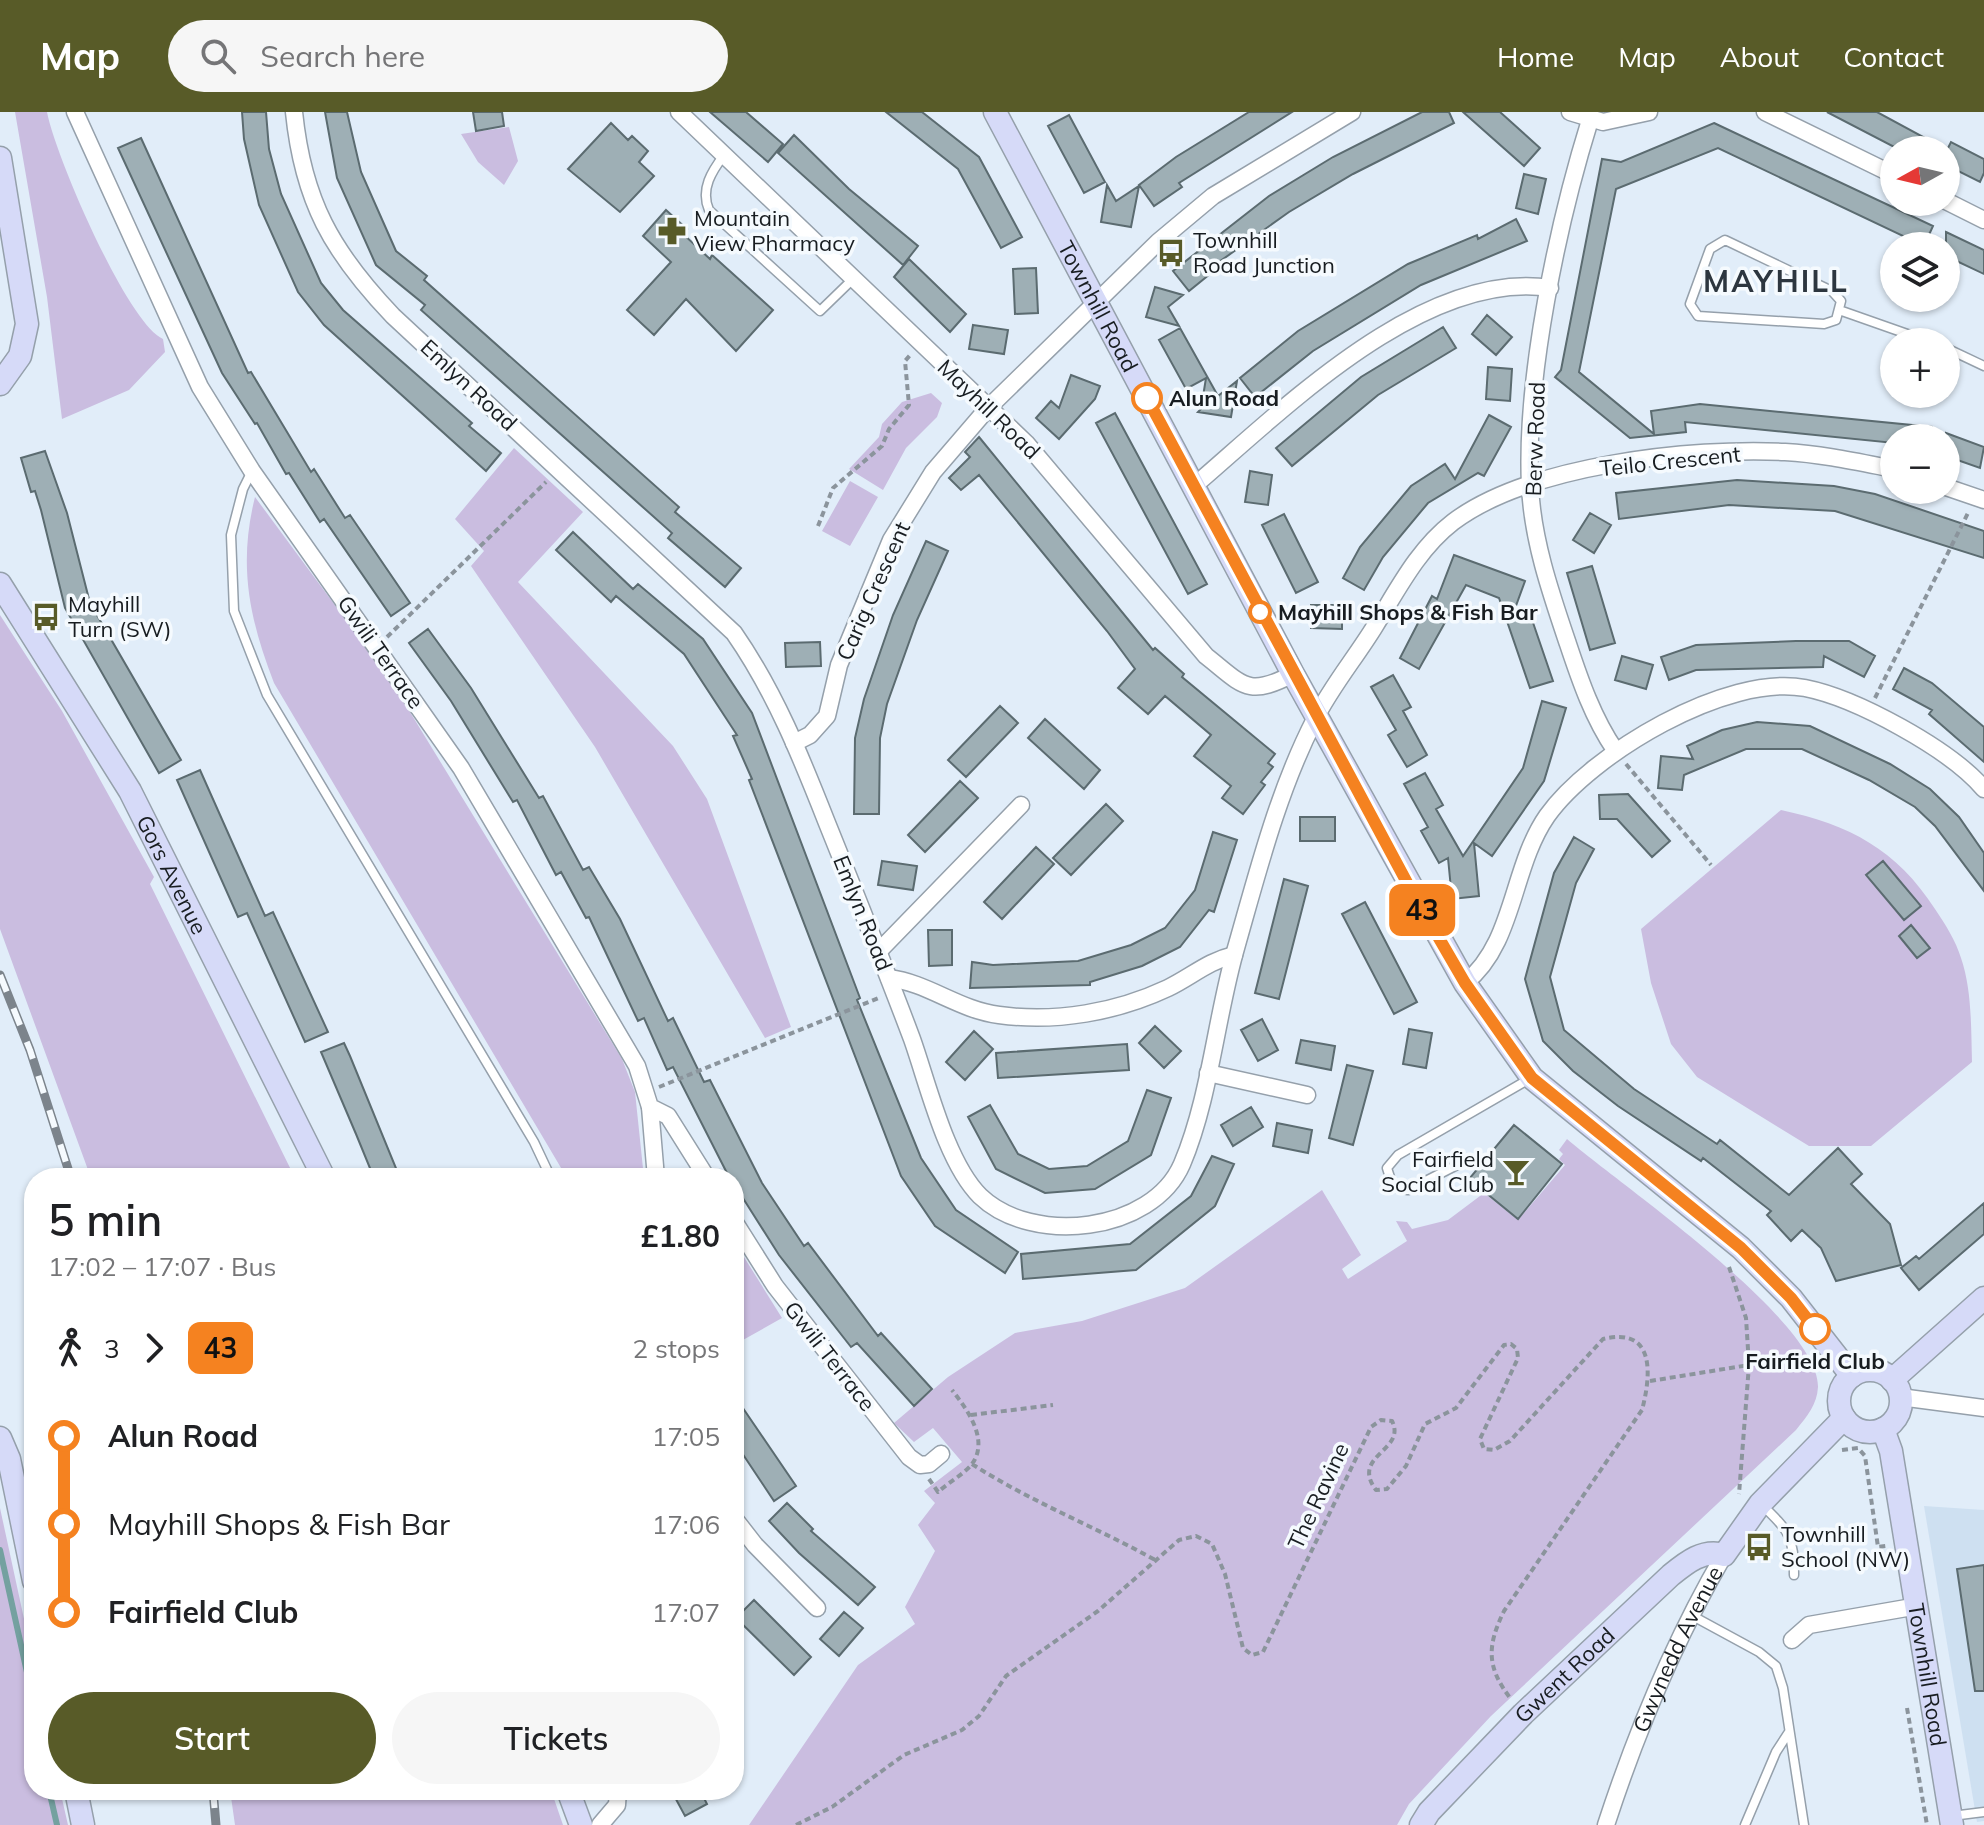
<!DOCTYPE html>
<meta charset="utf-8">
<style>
:root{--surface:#fff;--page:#f6f6f6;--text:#202124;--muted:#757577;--accent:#585b28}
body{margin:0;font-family:Mulish,sans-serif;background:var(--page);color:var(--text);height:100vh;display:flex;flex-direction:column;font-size:30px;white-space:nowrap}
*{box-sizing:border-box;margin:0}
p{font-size:26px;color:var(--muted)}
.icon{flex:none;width:44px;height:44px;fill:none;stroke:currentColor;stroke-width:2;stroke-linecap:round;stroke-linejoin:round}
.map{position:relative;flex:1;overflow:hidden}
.drawer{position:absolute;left:24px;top:1056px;width:720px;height:632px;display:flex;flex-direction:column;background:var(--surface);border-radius:32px;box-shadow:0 2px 6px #0004}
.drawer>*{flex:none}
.badge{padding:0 16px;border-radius:12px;font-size:28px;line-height:52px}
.needle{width:52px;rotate:262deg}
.fabs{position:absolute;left:1880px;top:24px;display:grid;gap:16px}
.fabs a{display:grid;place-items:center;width:80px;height:80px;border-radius:50%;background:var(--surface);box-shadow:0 2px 6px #0004;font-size:40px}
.map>.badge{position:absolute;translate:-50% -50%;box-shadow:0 0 0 4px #fff}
.legs{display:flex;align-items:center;gap:12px;height:88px;padding:0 24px;font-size:26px}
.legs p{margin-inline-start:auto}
.summary{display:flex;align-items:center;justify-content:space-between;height:136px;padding:0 24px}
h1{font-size:44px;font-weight:600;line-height:60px}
.button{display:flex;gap:16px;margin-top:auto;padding:16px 24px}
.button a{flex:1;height:92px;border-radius:48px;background:var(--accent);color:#fff;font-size:32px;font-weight:600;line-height:92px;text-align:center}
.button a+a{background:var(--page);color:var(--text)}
ul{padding:0 24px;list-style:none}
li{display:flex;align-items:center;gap:28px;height:88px;font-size:30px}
li i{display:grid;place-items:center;width:12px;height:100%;margin:0 10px;background:currentColor}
li i::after{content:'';width:20px;height:20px;margin:-10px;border:6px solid;border-radius:50%;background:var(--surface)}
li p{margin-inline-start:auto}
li:first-child i{background:linear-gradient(#0000 50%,currentColor 0)}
li:last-child i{background:linear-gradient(currentColor 50%,#0000 0)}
header{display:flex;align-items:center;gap:48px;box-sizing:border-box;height:112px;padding:0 40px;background:var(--accent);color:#fff}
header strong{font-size:38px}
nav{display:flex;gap:44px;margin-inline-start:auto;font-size:28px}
.search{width:560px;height:72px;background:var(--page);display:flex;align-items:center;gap:20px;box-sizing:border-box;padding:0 28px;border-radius:44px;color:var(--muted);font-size:30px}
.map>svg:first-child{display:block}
</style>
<header>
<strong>Map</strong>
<div class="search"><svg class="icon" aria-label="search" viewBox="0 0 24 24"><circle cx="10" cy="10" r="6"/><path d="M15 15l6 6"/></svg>Search here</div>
<nav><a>Home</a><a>Map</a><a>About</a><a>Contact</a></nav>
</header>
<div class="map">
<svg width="1984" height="1713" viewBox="0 0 1984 1713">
<rect width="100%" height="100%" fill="#e1edf9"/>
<path fill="#cee0f1" d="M1924 1394 1984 1398V1709L1977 1710Z"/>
<path fill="#cabde0" d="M15 0H47C55 43 127 211 163 227L165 240 129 278 62 307 47 185Z
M509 15 518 49 504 73 478 50 461 22Z
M931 281 942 291 937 305 906 336 883 378 849 357 879 325 882 312 902 290Z
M514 336 583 400 518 470 673 634 707 687 791 915 765 926 595 635 471 454 484 439 455 407Z
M850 369 878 385 850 434 822 419Z
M255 385 391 569 622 947 635 980 644 1066H567L274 571C249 506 238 453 255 385Z
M0 503 62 599 154 765 150 772 295 1066H91L0 817Z
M1781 698C1850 713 1896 737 1935 797 1945 812 1956 829 1961 846 1972 878 1971 916 1972 950L1871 1034H1809L1697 965 1671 932 1651 871 1641 817Z
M1567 1027C1619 1072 1819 1208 1818 1275 1817 1293 1807 1304 1796 1318L1491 1604 1409 1692 1397 1713H749L858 1553 915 1512 905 1495 935 1439 918 1413 935 1391 924 1379 962 1350 933 1316 914 1330 894 1311 948 1265 1015 1221 1082 1209 1185 1176 1322 1078 1361 1143 1342 1157 1348 1167 1407 1129 1396 1109 1407 1110 1412 1117 1448 1108 1484 1081 1518 1108 1565 1053 1559 1047 1563 1042 1559 1038Z
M734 1129 782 1206 734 1233Z
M0 1396 34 1553V1678H60L68 1713H0Z
M230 1678H551L563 1713H235Z"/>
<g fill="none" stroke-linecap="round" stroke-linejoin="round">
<path stroke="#74a1a0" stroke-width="6" d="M0 1438 34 1592
M49 1678 57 1713"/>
</g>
<path fill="#9eafb5" stroke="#5b6b70" stroke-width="2" d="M242 0H266L269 37 281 82 321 171 343 198 472 311 469 314 501 341 486 359 324 213 298 180 259 93 244 27Z
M325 0H347L361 60 396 139 427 164 424 168 679 395 675 400 741 456 725 475 668 426 672 421 421 198 425 193 376 153 337 66Z
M473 0H502L504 14 476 19Z
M710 0H746L783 32 768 50Z
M886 0H922L979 45 1022 125 1001 136 958 57Z
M1249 0H1292L1179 71 1182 75 1154 94 1139 73 1176 45Z
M1422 0H1449L1454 11 1353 62 1289 100 1212 155 1215 158 1189 179 1173 159 1269 84 1333 45Z
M1463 0H1500L1540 36 1524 54Z
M1827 0H1877L1947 38 1951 30 1984 47V61L1980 70 1946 53 1947 38H1900Z
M1069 3 1105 70 1084 81 1048 14Z
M611 11 628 28 632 24 648 39 639 50 654 64 620 100 568 57Z
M1714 11 1933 114 1924 134 1718 36 1616 77 1579 260 1654 322 1651 299 1700 292 1932 315V326H1894V331L1685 310 1686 320 1630 326 1555 265 1561 258 1602 47 1621 50Z
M794 23 849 77 918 134 903 153 778 41Z
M141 26 248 261 251 260 311 360 314 357 345 406 350 403 410 491 391 504 324 407 320 410 289 361 286 362 257 311 255 312 222 261 118 36Z
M1524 62 1546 67 1538 102 1516 96Z
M1107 73 1116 89 1139 74 1131 115 1101 110Z
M666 98 687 117 683 122 710 147 712 143 773 198 736 239 686 187 654 223 627 198 671 150 643 124Z
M1516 107 1527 129 1421 173 1313 239 1255 285 1240 266 1298 219 1408 152 1477 123 1478 127Z
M1946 120 1984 138V162L1946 144Z
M909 147 966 202 950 220 894 165Z
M1036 156 1038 201 1015 202 1013 157Z
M1155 175 1183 183 1168 195 1179 214 1146 205Z
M1487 203 1512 225 1496 243 1472 222Z
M973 213 1008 218 1004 242 969 237Z
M1443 215 1456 236 1378 283 1292 354 1276 336 1361 265Z
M1180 216 1218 284 1237 269 1231 305 1198 300 1201 297 1206 266 1186 277 1159 228Z
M1488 255 1512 257 1510 289 1486 287Z
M1071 263 1100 274 1095 287 1059 327 1036 306 1051 289 1059 296Z
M1115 301 1207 472 1188 482 1096 311Z
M1489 303 1511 315 1484 364 1478 361 1428 391 1383 445 1364 478 1343 466 1360 435 1411 374 1445 352 1455 367Z
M1946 321 1984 335 1980 356 1946 344Z
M979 325 1153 538 1155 536 1184 562 1182 565 1275 642 1268 651 1273 655 1261 670 1265 673 1243 702 1222 686 1231 674 1194 644 1211 623 1165 584 1148 602 1118 576 1135 557 1107 519 979 363 961 378 949 366 970 345 965 340Z
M45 339 67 401 90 491 181 648 159 661 65 496 41 398 35 379 31 380 21 346Z
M1250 359 1272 363 1268 393 1245 390Z
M1737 368 1834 374 1875 382 1984 419V446L1835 399 1729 393 1619 407 1616 381Z
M1590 401 1611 413 1594 441 1573 428Z
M1284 402 1318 470 1296 481 1262 413Z
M573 420 633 477 638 472 703 527 752 601 860 886 857 888 921 1046 956 1098 1018 1140 1005 1161 935 1114 901 1064 749 668 752 667 733 624 737 623 684 542 616 484 611 490 556 438Z
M926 429 948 439 917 508 887 592 880 626 879 702H854L855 626 864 587 893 503Z
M1454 443 1525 469 1513 502 1528 496 1553 569 1530 576 1499 486 1466 473 1419 557 1400 546 1432 484 1437 487Z
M1592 454 1615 531 1590 538 1567 461Z
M1311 493H1342V517L1311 516Z
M428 517 471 576 539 686 543 684 583 758 589 755 620 807 668 909 673 906 704 970 710 968 762 1071 804 1134 808 1131 878 1224 881 1221 932 1277 914 1294 857 1231 851 1235 779 1143 734 1072V1066L729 1065 673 955 667 958 644 906 638 909 589 805 586 806 561 760 556 763 517 688 513 690 451 589 409 531Z
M1796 529H1849L1875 544 1864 565 1824 544 1823 555 1696 558 1669 568 1661 545 1696 533Z
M820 530 821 554 786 555 785 531Z
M1622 544 1653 553 1646 577 1615 568Z
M1904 556 1932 571 1984 615V650L1929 602 1932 598 1893 577Z
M1393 563 1411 595 1403 599 1427 643 1407 655 1388 623 1396 618 1371 575Z
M1542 589 1566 596 1544 669 1492 744 1474 731 1479 784 1452 787 1448 746 1439 751 1421 719 1428 715 1404 672 1425 661 1443 693 1436 697 1463 744 1523 656Z
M1000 594 1018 611 966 665 948 648Z
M1045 607 1100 658 1084 677 1028 626Z
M1757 610 1810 614 1890 652 1930 677 1959 705 1984 741V779L1935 714 1915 695 1869 668 1802 637H1746L1684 663 1682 678 1658 676 1661 644 1693 647 1687 634 1722 618Z
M200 658 265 804 273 800 328 920 305 930 247 801 238 805 177 668Z
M960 669 978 686 925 740 908 723Z
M1628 682 1670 729 1652 745 1617 707H1600L1599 683Z
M1106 692 1123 709 1071 763 1053 746Z
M1300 705H1335V729H1300Z
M1213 720 1237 728 1214 800 1209 798 1180 835 1142 854 1090 870V873L970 876 972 850 993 853 1078 849 1131 833 1165 816 1195 778Z
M1574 725 1594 737 1576 771 1550 865 1564 918 1634 977 1717 1032 1720 1028 1789 1083 1838 1036 1862 1062 1851 1072 1890 1112 1901 1153 1836 1169 1821 1136 1802 1118 1791 1129 1767 1103 1771 1099 1703 1046 1701 1049 1618 994 1573 959 1543 929 1525 867 1554 761Z
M1036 735 1054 752 1002 807 984 790Z
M882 749 917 754 913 778 878 773Z
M1883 749 1921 794 1904 808 1866 763Z
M1284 767 1308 774 1279 887 1255 881Z
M1365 790 1417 890 1394 902 1342 802Z
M1911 813 1930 836 1917 846 1899 824Z
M928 818H952V853L929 854Z
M1262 907 1278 938 1258 949 1241 918Z
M1155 914 1181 939 1164 956 1139 931Z
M1409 917 1432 921 1426 956 1403 952Z
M974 919 993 937 965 968 946 950Z
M1301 928 1335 934 1331 958 1296 951Z
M344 931 350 944 400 1066H374L356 1022 321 940Z
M1127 932 1129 958 998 966 996 941Z
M1347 953 1373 959 1353 1033 1329 1026Z
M1147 978 1171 986 1151 1043 1095 1077 1045 1081 996 1057 968 1005 990 993 1018 1042 1049 1057 1087 1054 1128 1029Z
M1251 995 1263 1015 1233 1034 1221 1013Z
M1277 1011 1312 1018 1308 1041 1273 1034Z
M1514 1013 1562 1052 1518 1107 1469 1067Z
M1212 1044 1234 1052 1215 1094 1136 1158 1023 1167 1021 1142 1130 1132 1191 1084Z
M1984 1091V1122L1919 1178 1901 1156 1916 1144 1919 1147Z
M734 1283 796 1374 774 1389 734 1329Z
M787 1391 813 1417 811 1419 875 1475 858 1493 799 1441 769 1409Z
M1984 1453V1579H1975L1957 1457Z
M754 1488 811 1545 794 1563 736 1506Z
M844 1500 863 1516 839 1544 820 1527Z
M671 1678H700L707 1692 685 1704Z"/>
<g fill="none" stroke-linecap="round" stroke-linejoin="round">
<defs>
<path id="lane" d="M724 43C712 59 700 77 709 98L820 199 853 167
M1725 128 1832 179 1841 189 1836 208 1824 212 1698 204 1690 192 1710 137Z
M1839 198 1930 230
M1946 236 1984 254
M252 359 243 377 231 423 234 499 267 583 534 1030 551 1066
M1467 1048 1408 1078 1393 1075 1387 1056 1398 1043 1531 966
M1761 1392C1789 1419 1794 1424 1794 1463
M1689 1502 1759 1540 1776 1554 1783 1576 1804 1713
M1952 1704 1984 1700
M1745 1713 1776 1640 1789 1620"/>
<g id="street">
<path d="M75 0 200 275 252 359 461 656 637 954 650 995 668 1004 707 1066"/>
<path d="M294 0C303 89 332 140 393 204L734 521C775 580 801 645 827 711 856 783 885 855 912 927 928 972 946 1050 980 1084 1032 1134 1152 1121 1182 1052 1210 986 1216 905 1236 836 1258 759 1278 679 1315 607 1331 575 1356 545 1375 514 1398 477 1418 437 1453 410 1529 353 1692 335 1785 340 1822 342 1858 350 1894 357"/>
<path d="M679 0 1026 331 1206 544C1243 573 1247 586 1293 562"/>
<path d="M1570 0 1603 10 1649 0"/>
<path d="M1765 0 1894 63"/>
<path d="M1590 8C1558 111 1525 265 1530 373 1532 427 1551 482 1568 532 1580 568 1593 606 1615 638"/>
<path d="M1946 89 1984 108"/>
<path d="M1194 374C1283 298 1423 157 1550 176"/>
<path d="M1946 375 1984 388"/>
<path d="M794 631 810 623 827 604 839 553 891 428 933 360 988 296 1158 130 1213 84 1352 0"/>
<path d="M879 839 1021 693"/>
<path d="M889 866C928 871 959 898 999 903 1056 911 1117 900 1168 876 1191 865 1208 849 1234 843"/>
<path d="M1465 871C1515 831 1511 756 1547 704 1591 642 1727 561 1805 576 1856 586 1950 637 1984 677"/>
<path d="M1208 961 1307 983"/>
<path d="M650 995 656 1066"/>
<path d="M734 1109 775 1174 909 1345 920 1353 929 1352 941 1342"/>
<path d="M1900 1285 1984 1296"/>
<path d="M734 1406 755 1433 817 1496"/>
<path d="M1792 1528 1809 1513 1918 1494"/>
<path d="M600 1713 617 1693 618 1678"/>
<path id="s1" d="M1606 1713C1637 1618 1674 1529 1724 1443"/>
</g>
<g id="secondary">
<path id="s2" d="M995 0 1293 562 1465 871 1532 966 1741 1136 1791 1186 1852 1264"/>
<path d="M0 46 27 212 20 244 0 272"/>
<path id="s3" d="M0 472 130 679 324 1066"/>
<circle cx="1870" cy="1289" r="31"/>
<path d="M1892 1268 1984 1186"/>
<path id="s4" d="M1883 1317 1891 1339 1952 1713"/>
<path d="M0 1326 9 1347 34 1469"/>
<path d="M76 1678 83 1713"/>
<path d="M568 1678 581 1713"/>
<path id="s5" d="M1421 1713 1429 1700 1523 1602 1671 1463C1687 1450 1703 1437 1724 1443L1760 1392 1844 1306"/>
</g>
</defs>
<use href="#lane" stroke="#95a0ab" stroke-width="11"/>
<use href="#street" stroke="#95a0ab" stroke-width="19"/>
<use href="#secondary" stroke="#95a0ab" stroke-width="25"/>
<path stroke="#8b949c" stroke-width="4" stroke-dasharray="6 4" stroke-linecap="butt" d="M818 414 833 376 882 334 889 317 909 293 905 249 911 242
M387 525 546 370
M1875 586 1968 401
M1626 652 1711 753
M659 975 881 885
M1729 1155 1746 1206 1749 1253 1739 1382
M1650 1269 1749 1253
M971 1303 1053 1293
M1842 1338 1858 1336 1865 1344 1878 1435 1886 1434
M972 1352C1031 1390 1096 1415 1157 1449
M929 1367 938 1380C948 1371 964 1362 972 1352 990 1327 966 1296 952 1278
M1907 1596 1927 1713
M796 1713 832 1695 904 1643 962 1618 979 1604 1006 1564 1098 1499 1179 1428 1196 1424 1212 1432 1225 1462 1243 1536 1252 1543 1263 1540 1371 1315 1381 1308 1392 1309C1407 1339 1350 1343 1376 1378L1387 1377 1406 1354 1425 1312 1456 1296 1504 1233 1511 1232 1517 1237 1518 1246 1480 1327 1484 1337 1494 1338 1510 1329 1603 1227C1656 1214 1651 1264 1642 1298L1504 1499C1487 1534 1486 1555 1511 1587"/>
<use href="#lane" stroke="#fff" stroke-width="8"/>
<use href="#street" stroke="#fff" stroke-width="16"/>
<use href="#secondary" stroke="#d6daf8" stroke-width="22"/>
<defs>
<path id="rail" d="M0 863 30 938 71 1066
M213 1678 216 1713"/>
</defs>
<use href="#rail" stroke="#7c848c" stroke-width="9"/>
<use href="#rail" stroke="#f5fafe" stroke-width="6" stroke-dasharray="18" stroke-linecap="butt"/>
</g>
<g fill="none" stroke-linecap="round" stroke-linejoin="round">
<defs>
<path id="line-1" d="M1147 286 1411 778 1465 871 1532 966 1741 1136 1791 1186 1815 1217"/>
</defs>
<use href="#line-1" stroke="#fff" stroke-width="18"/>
<use href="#line-1" stroke="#f58220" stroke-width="12"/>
</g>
<defs>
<symbol id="pharmacy-bare" viewBox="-9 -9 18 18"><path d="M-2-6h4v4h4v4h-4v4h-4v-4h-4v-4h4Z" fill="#585b28" stroke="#f5fafe" stroke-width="2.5" paint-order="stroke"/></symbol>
<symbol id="bus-bare" viewBox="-9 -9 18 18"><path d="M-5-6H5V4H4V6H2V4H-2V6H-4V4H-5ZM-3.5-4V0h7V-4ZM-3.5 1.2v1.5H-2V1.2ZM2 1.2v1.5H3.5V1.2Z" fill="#585b28" stroke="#f5fafe" stroke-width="2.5" paint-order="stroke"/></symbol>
<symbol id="bar-bare" viewBox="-9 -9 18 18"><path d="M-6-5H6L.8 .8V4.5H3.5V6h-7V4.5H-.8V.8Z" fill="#585b28" stroke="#f5fafe" stroke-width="2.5" paint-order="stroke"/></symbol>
</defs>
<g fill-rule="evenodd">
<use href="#pharmacy-bare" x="652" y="99" width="40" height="40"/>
<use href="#bus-bare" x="1151" y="121" width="40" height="40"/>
<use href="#bus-bare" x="26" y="485" width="40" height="40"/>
<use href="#bar-bare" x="1496" y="1040" width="40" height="40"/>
<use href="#bus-bare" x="1739" y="1415" width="40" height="40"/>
</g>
<g fill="#fff" stroke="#f58220" stroke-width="4">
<circle cx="1147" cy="286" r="14"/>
<circle cx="1260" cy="500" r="10"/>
<circle cx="1815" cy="1217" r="14"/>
</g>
<g text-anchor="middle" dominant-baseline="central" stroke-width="7" stroke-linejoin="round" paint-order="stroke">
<g font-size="22" fill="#181d21" stroke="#f5fafe" text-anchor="start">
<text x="694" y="106">Mountain<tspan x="694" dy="25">View Pharmacy</tspan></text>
<text x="1193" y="128">Townhill<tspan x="1193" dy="25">Road Junction</tspan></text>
<text x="68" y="492">Mayhill<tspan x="68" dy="25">Turn (SW)</tspan></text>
<text x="1494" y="1047" text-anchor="end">Fairfield<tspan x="1494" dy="25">Social Club</tspan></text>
<text x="1781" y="1422">Townhill<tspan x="1781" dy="25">School (NW)</tspan></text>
</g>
<g font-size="22" fill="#181d21" stroke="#f5fafe">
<text stroke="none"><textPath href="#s2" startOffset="220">Townhill Road</textPath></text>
<text transform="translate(469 273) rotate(43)">Emlyn Road</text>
<text transform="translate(989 297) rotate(44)">Mayhill Road</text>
<text transform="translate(1535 327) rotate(-88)">Berw Road</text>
<text transform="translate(1670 349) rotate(-6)">Teilo Crescent</text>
<text transform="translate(873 479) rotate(-66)">Carig Crescent</text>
<text transform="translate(381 540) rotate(55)">Gwili Terrace</text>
<text stroke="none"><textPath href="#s3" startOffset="338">Gors Avenue</textPath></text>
<text transform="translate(863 801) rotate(68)">Emlyn Road</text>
<text transform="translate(830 1244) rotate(52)">Gwili Terrace</text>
<text transform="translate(1318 1384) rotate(-65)">The Ravine</text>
<text stroke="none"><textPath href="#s1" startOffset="190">Gwynedd Avenue</textPath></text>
<text stroke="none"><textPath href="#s4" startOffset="250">Townhill Road</textPath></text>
<text stroke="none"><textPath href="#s5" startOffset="208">Gwent Road</textPath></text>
</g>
<g font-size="22" font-weight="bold" fill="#181d21" stroke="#f5fafe" text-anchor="start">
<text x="1169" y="286">Alun Road</text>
<text x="1278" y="500">Mayhill Shops &amp; Fish Bar</text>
<text x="1815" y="1249" text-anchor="middle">Fairfield Club</text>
</g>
<g font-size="30" font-weight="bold" letter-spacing="2" fill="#2d363f" stroke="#f5fafe">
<text x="1776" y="169">MAYHILL</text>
</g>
</g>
</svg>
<div class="fabs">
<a><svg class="needle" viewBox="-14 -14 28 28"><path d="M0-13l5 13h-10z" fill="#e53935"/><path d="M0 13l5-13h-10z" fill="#757577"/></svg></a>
<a><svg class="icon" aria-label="layers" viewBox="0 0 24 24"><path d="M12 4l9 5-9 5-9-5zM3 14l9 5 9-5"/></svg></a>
<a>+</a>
<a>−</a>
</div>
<b class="badge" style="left:1422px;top:798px;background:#f58220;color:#111">43</b>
<section class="drawer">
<div class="summary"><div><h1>5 min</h1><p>17:02 – 17:07 · Bus</p></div><b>£1.80</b></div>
<div class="legs"><svg class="icon" aria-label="walk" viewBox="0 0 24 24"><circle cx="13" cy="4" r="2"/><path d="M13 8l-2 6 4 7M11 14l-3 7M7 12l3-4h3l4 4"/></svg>3<svg class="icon" aria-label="forward" viewBox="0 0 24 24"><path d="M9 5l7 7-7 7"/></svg><b class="badge" style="background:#f58220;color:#111">43</b><p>2 stops</p></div>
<ul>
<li><i style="color:#f58220"></i><b>Alun Road</b><p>17:05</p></li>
<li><i style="color:#f58220"></i><span>Mayhill Shops &amp; Fish Bar</span><p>17:06</p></li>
<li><i style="color:#f58220"></i><b>Fairfield Club</b><p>17:07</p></li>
</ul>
<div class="button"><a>Start</a><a>Tickets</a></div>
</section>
</div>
